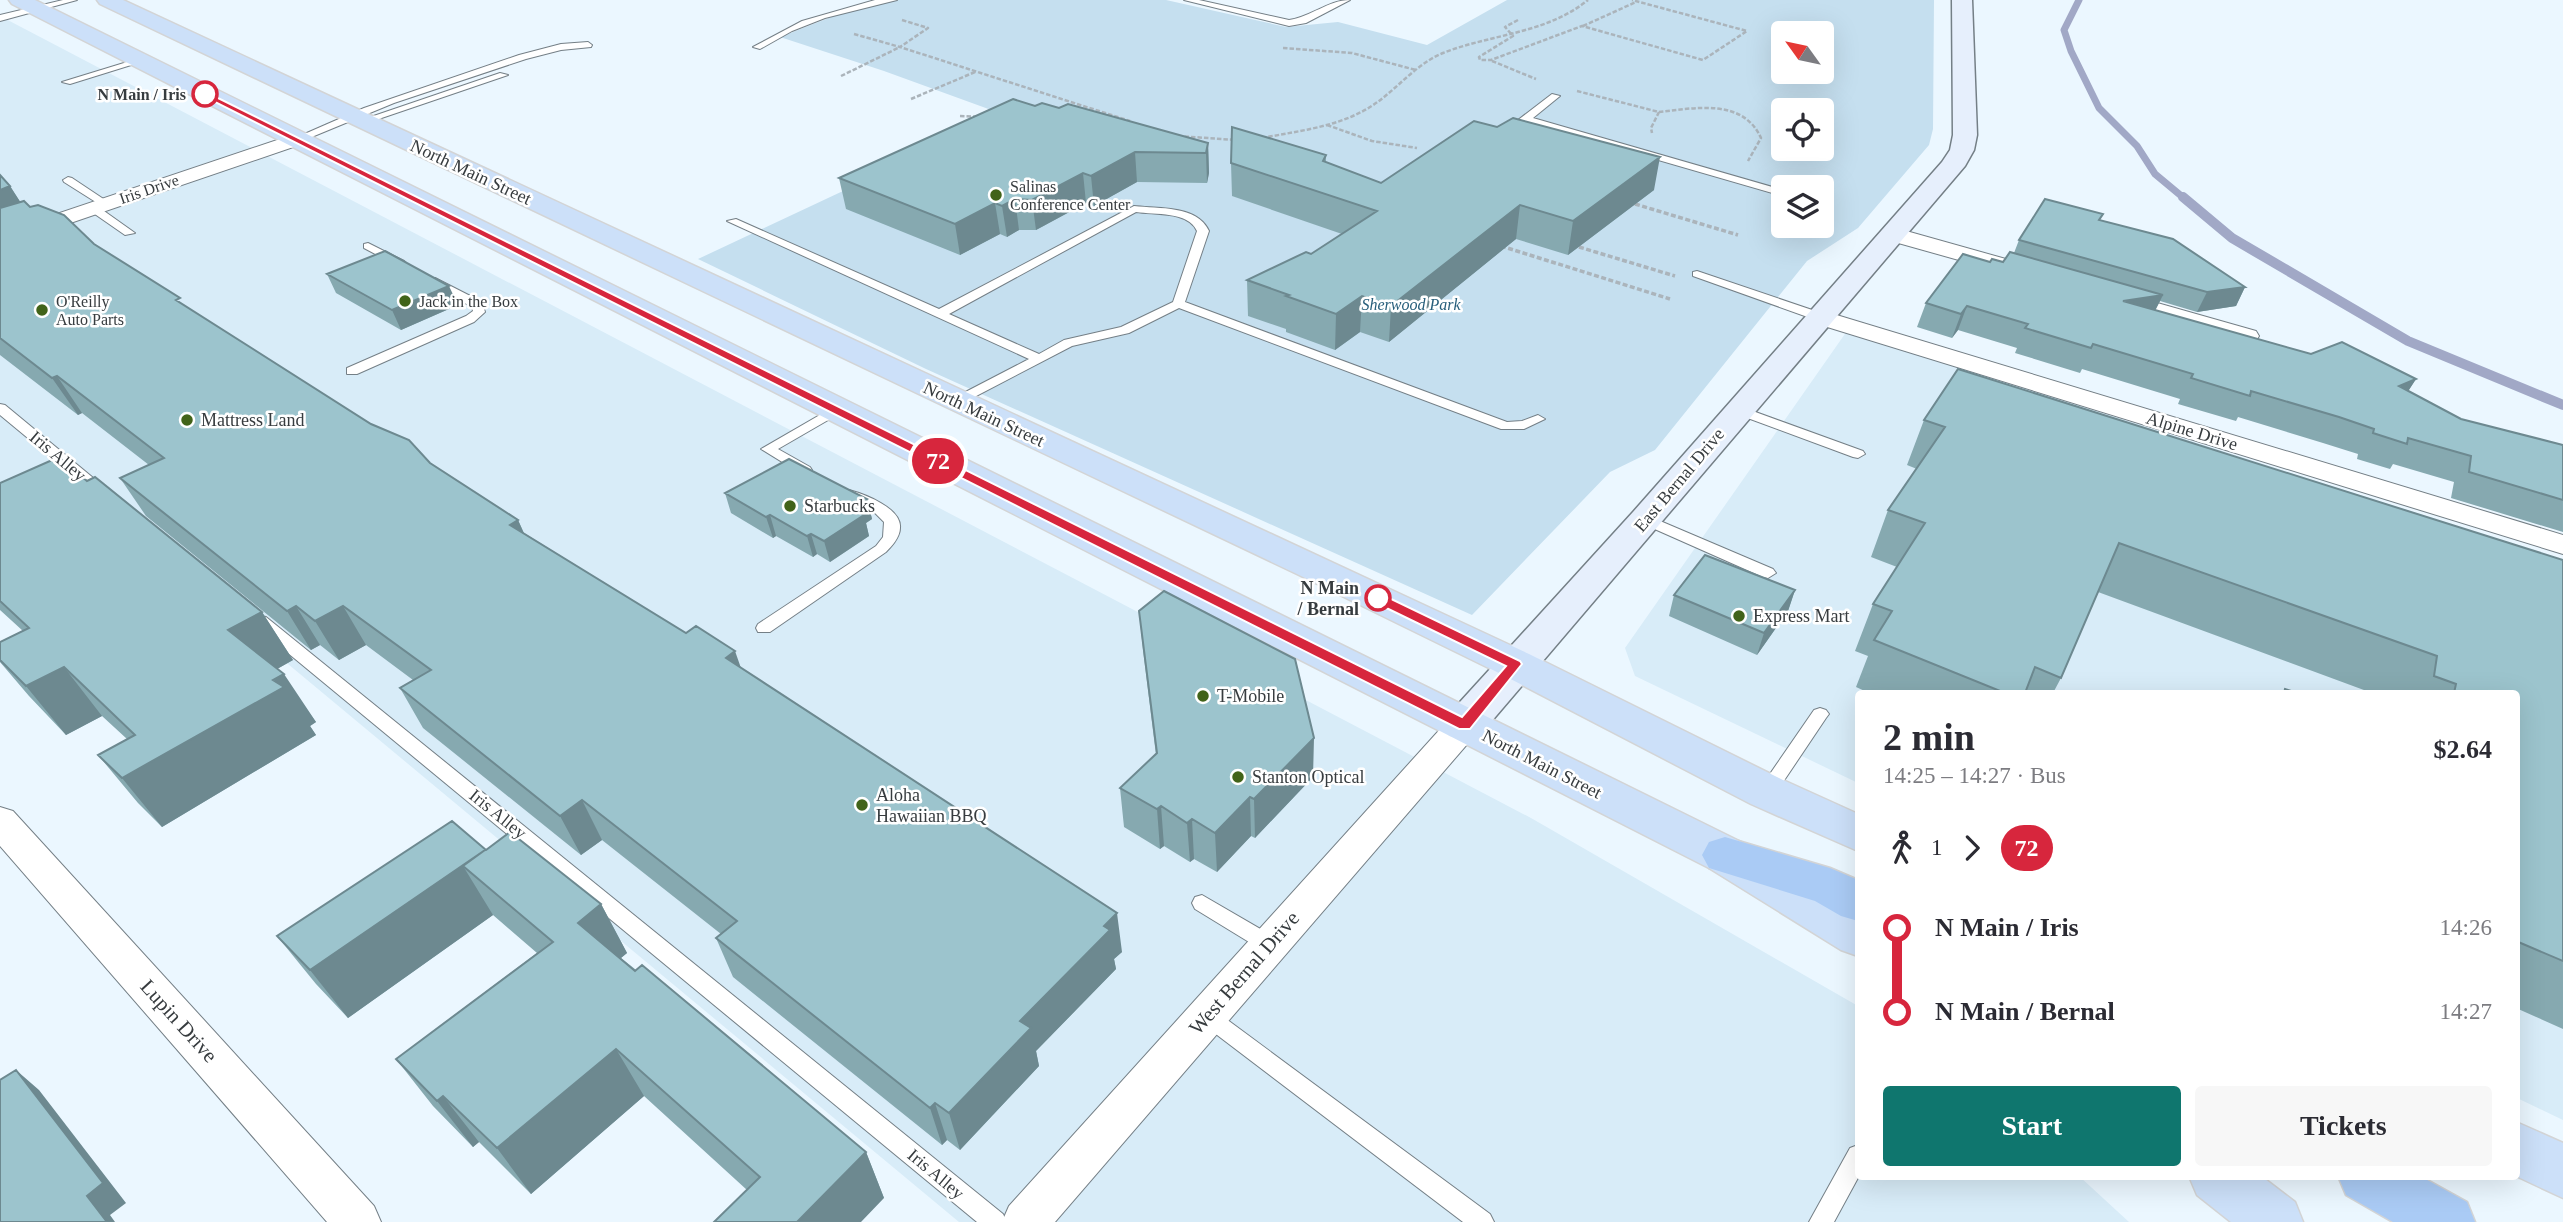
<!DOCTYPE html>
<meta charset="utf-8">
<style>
:root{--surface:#fff;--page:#f7f7f7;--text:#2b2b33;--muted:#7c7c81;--accent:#0f766e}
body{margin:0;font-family:"Times New Roman",serif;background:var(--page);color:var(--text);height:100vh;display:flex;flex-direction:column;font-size:26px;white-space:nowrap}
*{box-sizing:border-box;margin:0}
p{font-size:23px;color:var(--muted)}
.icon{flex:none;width:38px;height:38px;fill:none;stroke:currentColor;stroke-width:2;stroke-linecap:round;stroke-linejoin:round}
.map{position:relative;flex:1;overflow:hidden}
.sheet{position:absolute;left:1855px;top:690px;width:665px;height:490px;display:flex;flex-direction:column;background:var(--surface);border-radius:7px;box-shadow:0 7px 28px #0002}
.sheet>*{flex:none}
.badge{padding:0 14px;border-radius:23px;font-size:24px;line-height:46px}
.needle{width:46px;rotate:303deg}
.buttons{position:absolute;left:1771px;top:21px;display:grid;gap:14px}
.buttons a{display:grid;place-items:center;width:63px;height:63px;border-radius:7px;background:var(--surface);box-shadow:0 7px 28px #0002;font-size:35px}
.map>.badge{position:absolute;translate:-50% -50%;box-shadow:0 0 0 4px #fff}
.legs{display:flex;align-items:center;gap:10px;height:77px;padding:0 28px;font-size:23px}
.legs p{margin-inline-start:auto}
.headline{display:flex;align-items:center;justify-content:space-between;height:119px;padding:0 28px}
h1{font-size:38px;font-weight:700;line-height:52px}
.action{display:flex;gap:14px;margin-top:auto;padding:14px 28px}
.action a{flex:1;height:80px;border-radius:7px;background:var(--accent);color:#fff;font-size:28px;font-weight:700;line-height:80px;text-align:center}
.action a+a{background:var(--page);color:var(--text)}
ul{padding:0 28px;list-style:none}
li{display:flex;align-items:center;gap:24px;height:84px;font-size:26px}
li i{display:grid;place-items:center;width:10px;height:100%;margin:0 9px;background:currentColor}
li i::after{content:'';width:18px;height:18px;margin:-9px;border:5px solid;border-radius:50%;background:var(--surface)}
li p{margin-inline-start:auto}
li:first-child i{background:linear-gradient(#0000 50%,currentColor 0)}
li:last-child i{background:linear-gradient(currentColor 50%,#0000 0)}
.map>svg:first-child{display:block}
</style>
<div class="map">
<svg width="2563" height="1222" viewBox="0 0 2563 1222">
<rect width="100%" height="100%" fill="#ebf7ff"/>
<path fill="#d8ecf8" d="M0 16 1531 818 1858 1006V1176H2079L2129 1222H959L69 482 0 511Z
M1847 331 2563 560V1120L2517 1098 2516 693H1858V783L1635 676 1625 648Z"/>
<path fill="#c5dfef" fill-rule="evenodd" d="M875 0H1166L1286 27 1338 22 1427 45 1507 0H1934L1933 129 1929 145 1858 228 1807 261 1655 450 1610 472 1472 615 926 369 698 259 1005 115 884 71 780 37ZM1783 33H1822V72H1783ZM1783 110H1822V149H1783ZM1783 187H1822V226H1783Z"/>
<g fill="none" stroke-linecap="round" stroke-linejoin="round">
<path stroke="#a1a8c6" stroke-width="7" d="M2079 0 2064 30 2071 51 2099 108 2137 146 2155 174 2185 199"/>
<path stroke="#a1a8c6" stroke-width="10" d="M2183 197 2232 238 2408 341 2563 405"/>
<defs>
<path id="lane" d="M63 0H77L0 21V15Z
M875 0H897L825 18 792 31 760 49 753 47 802 21Z
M1184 0H1199L1289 20C1311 17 1328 0 1350 0L1306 23 1289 26Z
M588 42 592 45 591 47 561 50 526 59 394 103 302 141 293 139 364 108 519 55 561 44Z
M137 59 144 61 70 84 62 82Z
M500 73 508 75 361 125 353 123Z
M1552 94 1560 96 1533 118 1783 190V196L1527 122 1518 124V120Z
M68 177 72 178 111 204 102 206 64 182 63 180Z
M89 206H97L135 233 125 235 89 210Z
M1134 206C1159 209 1197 205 1209 231L1185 302 1507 422 1522 421 1538 415 1545 419 1524 429H1501L1179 308 1129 333 1072 346 957 406 952 405V399L1029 359 727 221 736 219 939 309ZM1136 212C1155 215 1188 211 1197 231L1173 302 1121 327 1064 340 1039 354 949 314Z
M368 243 404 261 406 263 396 265 364 248V244Z
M1697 271 1824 314 1826 317 1824 320H1816L1693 276V272Z
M435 278 482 302 485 312 474 322 357 374H347V368L466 316 473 311 472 307 431 284 429 282Z
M0 404 5 405 109 491 111 494 109 497H99L0 415Z
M837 405 842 406V412L778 449 810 467 812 470 810 473H800L761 449Z
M1739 406 1863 451 1865 454 1858 458 1853 457 1734 413 1732 410Z
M849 490C864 494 902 508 900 528 900 537 892 546 886 552L770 632H758L756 628 758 624 876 546 883 537 884 522 874 512 844 497 842 494Z
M1646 515 1773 569 1776 573 1768 578 1763 577 1641 523 1639 520 1641 517Z
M260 616 266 617 1003 1214 1007 1222H977L254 625 252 621 254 617Z
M1820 708 1826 710 1829 714 1826 718 1773 797 1767 799 1761 797 1758 792 1761 787 1814 710Z
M1202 895 1276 938 1279 944 1276 950 1269 952 1262 950 1195 909 1192 903 1195 897Z
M1207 1007 1214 1010 1490 1214 1494 1222H1463L1200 1022 1197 1016 1200 1010Z
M1858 1145 1859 1176 1834 1222H1809L1850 1148Z"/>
<path id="street" d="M298 133 305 135 308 139 305 143 0 247V233Z
M1892 227 2013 261 2016 266 2013 271 2005 273 1884 239 1881 234 1884 229Z
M2115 291 2256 331 2259 336 2256 341 2247 343 2107 303 2103 298 2107 293Z
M1820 310 2563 535V554L1811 322 1808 317 1811 312Z
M1464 712 1476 716 1481 725 1476 734 1055 1222H1002L1009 1206 1452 716Z
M0 807 13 811 374 1206 381 1222H327L0 846Z"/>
<path id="secondary" d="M1952 0H1972L1977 135 1974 150 1965 166 1479 736 1464 740 1449 736 1443 725 1449 714 1633 512 1942 162 1950 150 1953 135Z"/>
<path id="primary" d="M9 0H35L1741 842 1858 912V956L1841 950 1709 868 12 4Z
M97 0H123L1529 654 1783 780 1858 814V851L1751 804 1501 674 1297 574 100 4Z
M2516 1122 2563 1143V1198L2516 1176Z
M2189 1176H2261L2295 1202 2303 1222H2231L2197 1195Z"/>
<path id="highway" d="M1725 837 1830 868 1858 880V921L1841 916 1815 901 1709 868 1702 855 1709 842Z
M2338 1176H2420L2467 1202 2475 1222H2393L2346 1195Z"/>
</defs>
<use href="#lane" stroke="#747f86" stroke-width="2"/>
<use href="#street" stroke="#747f86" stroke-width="2"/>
<use href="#secondary" stroke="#747f86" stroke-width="3"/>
<use href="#primary" stroke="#d3d4d5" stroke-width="3"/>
<use href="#highway" stroke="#d3d4d5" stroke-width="3"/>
<path stroke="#abb4bb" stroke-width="2.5" stroke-dasharray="4.5 2" stroke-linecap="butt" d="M902 20 928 28 900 47 1130 121
M1518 20 1505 27 1513 36 1479 57 1480 60H1491L1582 26 1703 60 1747 31 1632 0
M1583 26 1636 2
M854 34 900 47
M1283 48 1352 53 1416 70
M1492 61 1536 79
M841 76 900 47
M1577 91 1659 112 1651 128 1652 133
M911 99 975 72
M1659 112C1695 108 1743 98 1761 138L1748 161
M960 116 981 117
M1327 125 1372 141 1417 148
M1178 136 1236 140
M1262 138C1298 131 1338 127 1370 107 1396 91 1414 65 1443 53 1491 34 1546 34 1588 0"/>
<path stroke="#abb4bb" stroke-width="3.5" stroke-dasharray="5 2.5" stroke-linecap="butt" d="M1635 204 1738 235
M1501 246 1670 299
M1579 247 1675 276"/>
<use href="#lane" fill="#fff" fill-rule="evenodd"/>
<use href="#street" fill="#fff" fill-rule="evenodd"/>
<use href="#secondary" fill="#e6effc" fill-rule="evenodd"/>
<use href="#primary" fill="#cce0f9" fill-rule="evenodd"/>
<use href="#highway" fill="#aacbf5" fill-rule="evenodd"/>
</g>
<path fill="#86a9b0" d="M1035 106 1208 143 1209 173 1207 183 1137 182 1094 206 1086 203 1036 230H1019L1007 237 1000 234 960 255 846 209 839 178Z
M1326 155V162L1381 183 1654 190 1568 255 1516 239 1389 342 1360 332 1335 350 1286 332V329L1248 316 1247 280 1311 254 1342 234 1232 196 1231 163Z
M0 175 10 186 20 202 94 244 184 306 518 520 524 533 741 668 1122 952 1114 959 1116 969 1036 1051 1039 1066 960 1150 947 1140 942 1145 733 977 716 938 721 934 602 840 581 855 423 728 400 688 413 680 366 645 339 660 320 645 311 650 146 516 120 478 149 465 82 413 78 415 0 355Z
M2100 220 2245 287 2236 306 2197 312 2160 301 2155 310 2311 354 2416 379 2408 391 2461 419 2563 445V532L2451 498 2454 482 2393 464 2390 469 2357 459 2358 454 2323 443 2238 417 2236 421 2178 404 2180 399 2082 369 2080 373 2015 353 2017 348 1958 330 1952 338 1917 327 1926 303 1990 262H2003L2014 253 2019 240Z
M327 274 458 305 401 330 336 293Z
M1924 420 2563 560V1029L2516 1008V693H2372L2098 592 2061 678 2053 693H1869L1856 687 1868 656 1855 651 1873 604 1897 567 1871 557 1888 510 1917 469 1907 465Z
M87 481 262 612 293 660 277 669 316 722 310 726 316 735 162 827 138 803 98 755 127 739 102 716 66 735 29 696 0 662V642L23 631 0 610V483Z
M725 493 867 499 872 519 866 523 869 536 830 562 817 554 813 557 776 536 773 538 731 513Z
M1795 590 1788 611 1757 655 1669 616 1674 595Z
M1139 611 1313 777 1255 838 1251 836 1217 872 1194 859 1190 862 1164 846 1160 849 1124 827 1120 788 1156 755 1143 650Z
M486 850 601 904 627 953 621 958 866 1152 884 1198 747 1190 644 1096 531 1194 479 1142 473 1147 433 1106 396 1059 537 953 493 915 348 1018 316 984 277 936Z"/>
<path fill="#6d8990" d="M1208 143 1209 173 1207 183 1206 153Z
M1135 152 1137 182 1094 206 1091 176Z
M1660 157 1654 190 1568 255 1573 221Z
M1083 173 1086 203 1036 230 1032 200Z
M10 186 32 220 0 231V190Z
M1015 199 1019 230 1007 237 1002 206Z
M995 203 1000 234 960 255 955 224Z
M1520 205 1516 239 1389 342 1391 306Z
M449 286 458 305 401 330 392 310Z
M2245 287 2236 306 2197 312 2207 292Z
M2163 295 2151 319 2123 301Z
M1362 296 1360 332 1335 350 1336 314Z
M1967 306 1958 330 1952 338 1961 314Z
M57 376 82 413 78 415 52 378Z
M2416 379 2400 404 2399 386Z
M867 499 872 519 866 523 869 536 830 562 824 541 852 508Z
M770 515 776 536 773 538 766 517Z
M518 520 535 559 510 525Z
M811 534 817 554 813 557 807 536Z
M1795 590 1788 611 1757 655 1764 633Z
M296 606 320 645 311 650 287 611Z
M343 606 366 645 339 660 315 621Z
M262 612 293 660 261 678 228 630Z
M735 651 749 691 726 658Z
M64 667 102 716 66 735 26 686Z
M284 674 316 722 310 726 316 735 162 827 122 778Z
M1314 738 1313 777 1255 838 1254 799Z
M1250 797 1251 836 1217 872 1215 833Z
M582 800 602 840 581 855 560 816Z
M1161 806 1164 846 1160 849 1157 809Z
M1192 819 1194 859 1190 862 1187 823Z
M485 850 463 866 493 915 348 1018 310 970Z
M601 904 627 953 605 971 578 923Z
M1117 913 1122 952 1114 959 1116 969 1036 1051 1039 1066 960 1150 949 1113 1020 1021 1104 926Z
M616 1049 644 1096 531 1194 497 1148Z
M16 1070 39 1090 126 1203 110 1215 115 1222H107L87 1196Z
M443 1096 479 1142 473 1147 437 1101Z
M935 1103 947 1140 942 1145 930 1108Z
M866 1152 884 1198 861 1222H797Z"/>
<path fill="#9cc4cd" stroke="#6d8990" stroke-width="2" d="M1013 99 1035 106 1042 103 1059 108 1068 104 1208 143 1206 153 1135 152 1091 176 1083 173 1032 200 1015 199 1002 206 995 203 955 224 839 178Z
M1513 118 1660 157 1573 221 1520 205 1391 306 1362 296 1336 314 1286 296 1289 295 1247 280 1306 252 1311 254 1377 211 1231 163 1232 127 1326 155 1323 161 1381 183 1474 121 1497 127Z
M0 175 10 186 0 190Z
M2045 199 2103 214 2099 220 2173 239 2245 287 2207 292 2019 240Z
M24 201 30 207 38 205 64 215 94 244 180 298 176 300 371 424 409 440 430 463 518 520 510 525 686 633 696 626 735 651 726 658 1117 913 1104 926 1110 930 1020 1021 1031 1028 949 1113 935 1103 930 1108 716 938 737 921 582 800 560 816 400 688 431 670 343 606 315 621 296 606 287 611 120 478 164 458 57 376 52 378 0 338V208Z
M385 251 449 286 392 310 327 274Z
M2010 252 2163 295 2123 301 2311 354 2342 342 2416 379 2399 386 2461 419 2563 445V500L2469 472 2471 456 2408 438 2407 444 2373 433 2374 429 2339 417 2251 391 2250 396 2191 378 2193 374 2093 344 2091 348 2025 328 2028 324 1967 306 1961 314 1926 303 1963 254 1990 262 1992 259 2003 262Z
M1958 369 2563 560V961L2516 941V693H2454L2456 684 2434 676 2437 656 2119 543 2061 678 2035 667 2025 693H2005L1874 640 1892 611 1873 604 1925 523 1888 510 1945 427 1924 420Z
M59 457 87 481 95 477 262 612 228 630 284 674 273 680 284 687 122 778 98 755 135 735 64 667 26 686 0 660V642L29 628 0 601V483Z
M789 459 867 499 852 508 864 515 824 541 811 534 807 536 770 515 766 517 725 493Z
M1705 555 1795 590 1764 633 1674 595Z
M1164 591 1295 659 1314 738 1254 799 1250 797 1215 833 1192 819 1187 823 1161 806 1157 809 1120 788 1157 753 1139 611Z
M2285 689 2297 693H2284Z
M452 821 486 850 510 832 601 904 578 923 635 971 642 965 866 1152 797 1222H714L760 1177 616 1049 497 1148 443 1096 437 1101 396 1059 553 942 463 866 485 850 310 970 277 936Z
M16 1070 103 1183 87 1196 107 1222H0V1080Z"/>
<path fill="#d7263d" stroke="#fff" stroke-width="2" d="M203 93H208L1462 717 1506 666 1374 602V595H1383L1520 661 1522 664 1470 729H1459L203 96Z"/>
<g fill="#fff" stroke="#d7263d" stroke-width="3.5">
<circle cx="205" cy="94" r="12"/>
<circle cx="1378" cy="598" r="12"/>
</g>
<g fill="#416319" stroke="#fff" stroke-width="2.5">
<circle cx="996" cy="195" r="7"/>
<circle cx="405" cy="301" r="7"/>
<circle cx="42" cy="310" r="7"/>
<circle cx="187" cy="420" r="7"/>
<circle cx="790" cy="506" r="7"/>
<circle cx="1739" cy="616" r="7"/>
<circle cx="1203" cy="696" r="7"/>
<circle cx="1238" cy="777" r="7"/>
<circle cx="862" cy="805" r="7"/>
</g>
<g text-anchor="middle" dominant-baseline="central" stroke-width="5" stroke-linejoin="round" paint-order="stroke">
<g font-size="16" font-weight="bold" fill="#373c3f" stroke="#fff" text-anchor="end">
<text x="186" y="94">N Main / Iris</text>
</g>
<g font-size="16" fill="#373c3f" stroke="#fff" text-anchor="start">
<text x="1010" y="186">Salinas<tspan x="1010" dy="18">Conference Center</tspan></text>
<text x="56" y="301">O'Reilly<tspan x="56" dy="18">Auto Parts</tspan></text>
<text x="419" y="301">Jack in the Box</text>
</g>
<g font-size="16" fill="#373c3f" stroke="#fff">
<text transform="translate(149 189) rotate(-19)">Iris Drive</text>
</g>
<g font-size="16" font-style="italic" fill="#275e7b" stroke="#fff">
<text x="1411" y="304">Sherwood Park</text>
</g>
<g font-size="18" fill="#373c3f" stroke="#fff">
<text transform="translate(471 172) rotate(25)">North Main Street</text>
<text transform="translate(984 414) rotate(25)">North Main Street</text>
<text transform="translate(2192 431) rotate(17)">Alpine Drive</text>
<text transform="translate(58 456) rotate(40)">Iris Alley</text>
<text transform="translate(1679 480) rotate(-50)">East Bernal Drive</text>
<text transform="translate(1542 764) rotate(27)">North Main Street</text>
<text transform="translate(498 814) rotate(39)">Iris Alley</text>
<text transform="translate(936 1174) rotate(40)">Iris Alley</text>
</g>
<g font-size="18" fill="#373c3f" stroke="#fff" text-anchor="start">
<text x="201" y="420">Mattress Land</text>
<text x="804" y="506">Starbucks</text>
<text x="1753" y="616">Express Mart</text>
<text x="1217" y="696">T-Mobile</text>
<text x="1252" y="777">Stanton Optical</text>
<text x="876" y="795">Aloha<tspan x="876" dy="21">Hawaiian BBQ</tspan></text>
</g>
<g font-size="18" font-weight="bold" fill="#373c3f" stroke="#fff" text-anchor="end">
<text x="1359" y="588">N Main<tspan x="1359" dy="21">/ Bernal</tspan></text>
</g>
<g font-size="21" fill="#373c3f" stroke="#fff">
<text transform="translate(1244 973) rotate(-49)">West Bernal Drive</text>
<text transform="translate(179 1021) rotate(48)">Lupin Drive</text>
</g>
</g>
</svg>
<div class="buttons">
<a><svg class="needle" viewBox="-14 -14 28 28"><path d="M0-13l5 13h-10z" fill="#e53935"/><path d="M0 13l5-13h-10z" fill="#7c7c81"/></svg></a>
<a><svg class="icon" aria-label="locate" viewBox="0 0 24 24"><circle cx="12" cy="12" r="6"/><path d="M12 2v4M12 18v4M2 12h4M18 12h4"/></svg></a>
<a><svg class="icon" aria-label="layers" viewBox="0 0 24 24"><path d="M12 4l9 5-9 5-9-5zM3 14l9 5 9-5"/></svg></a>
</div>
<b class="badge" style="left:938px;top:461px;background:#d7263d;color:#fff">72</b>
<section class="sheet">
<div class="headline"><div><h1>2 min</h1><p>14:25 – 14:27 · Bus</p></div><b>$2.64</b></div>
<div class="legs"><svg class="icon" aria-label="walk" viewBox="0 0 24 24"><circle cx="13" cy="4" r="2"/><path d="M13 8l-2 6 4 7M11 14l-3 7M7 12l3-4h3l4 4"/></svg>1<svg class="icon" aria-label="forward" viewBox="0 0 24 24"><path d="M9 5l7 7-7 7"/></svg><b class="badge" style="background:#d7263d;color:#fff">72</b></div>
<ul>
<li><i style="color:#d7263d"></i><b>N Main / Iris</b><p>14:26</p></li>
<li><i style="color:#d7263d"></i><b>N Main / Bernal</b><p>14:27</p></li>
</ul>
<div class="action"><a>Start</a><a>Tickets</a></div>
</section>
</div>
